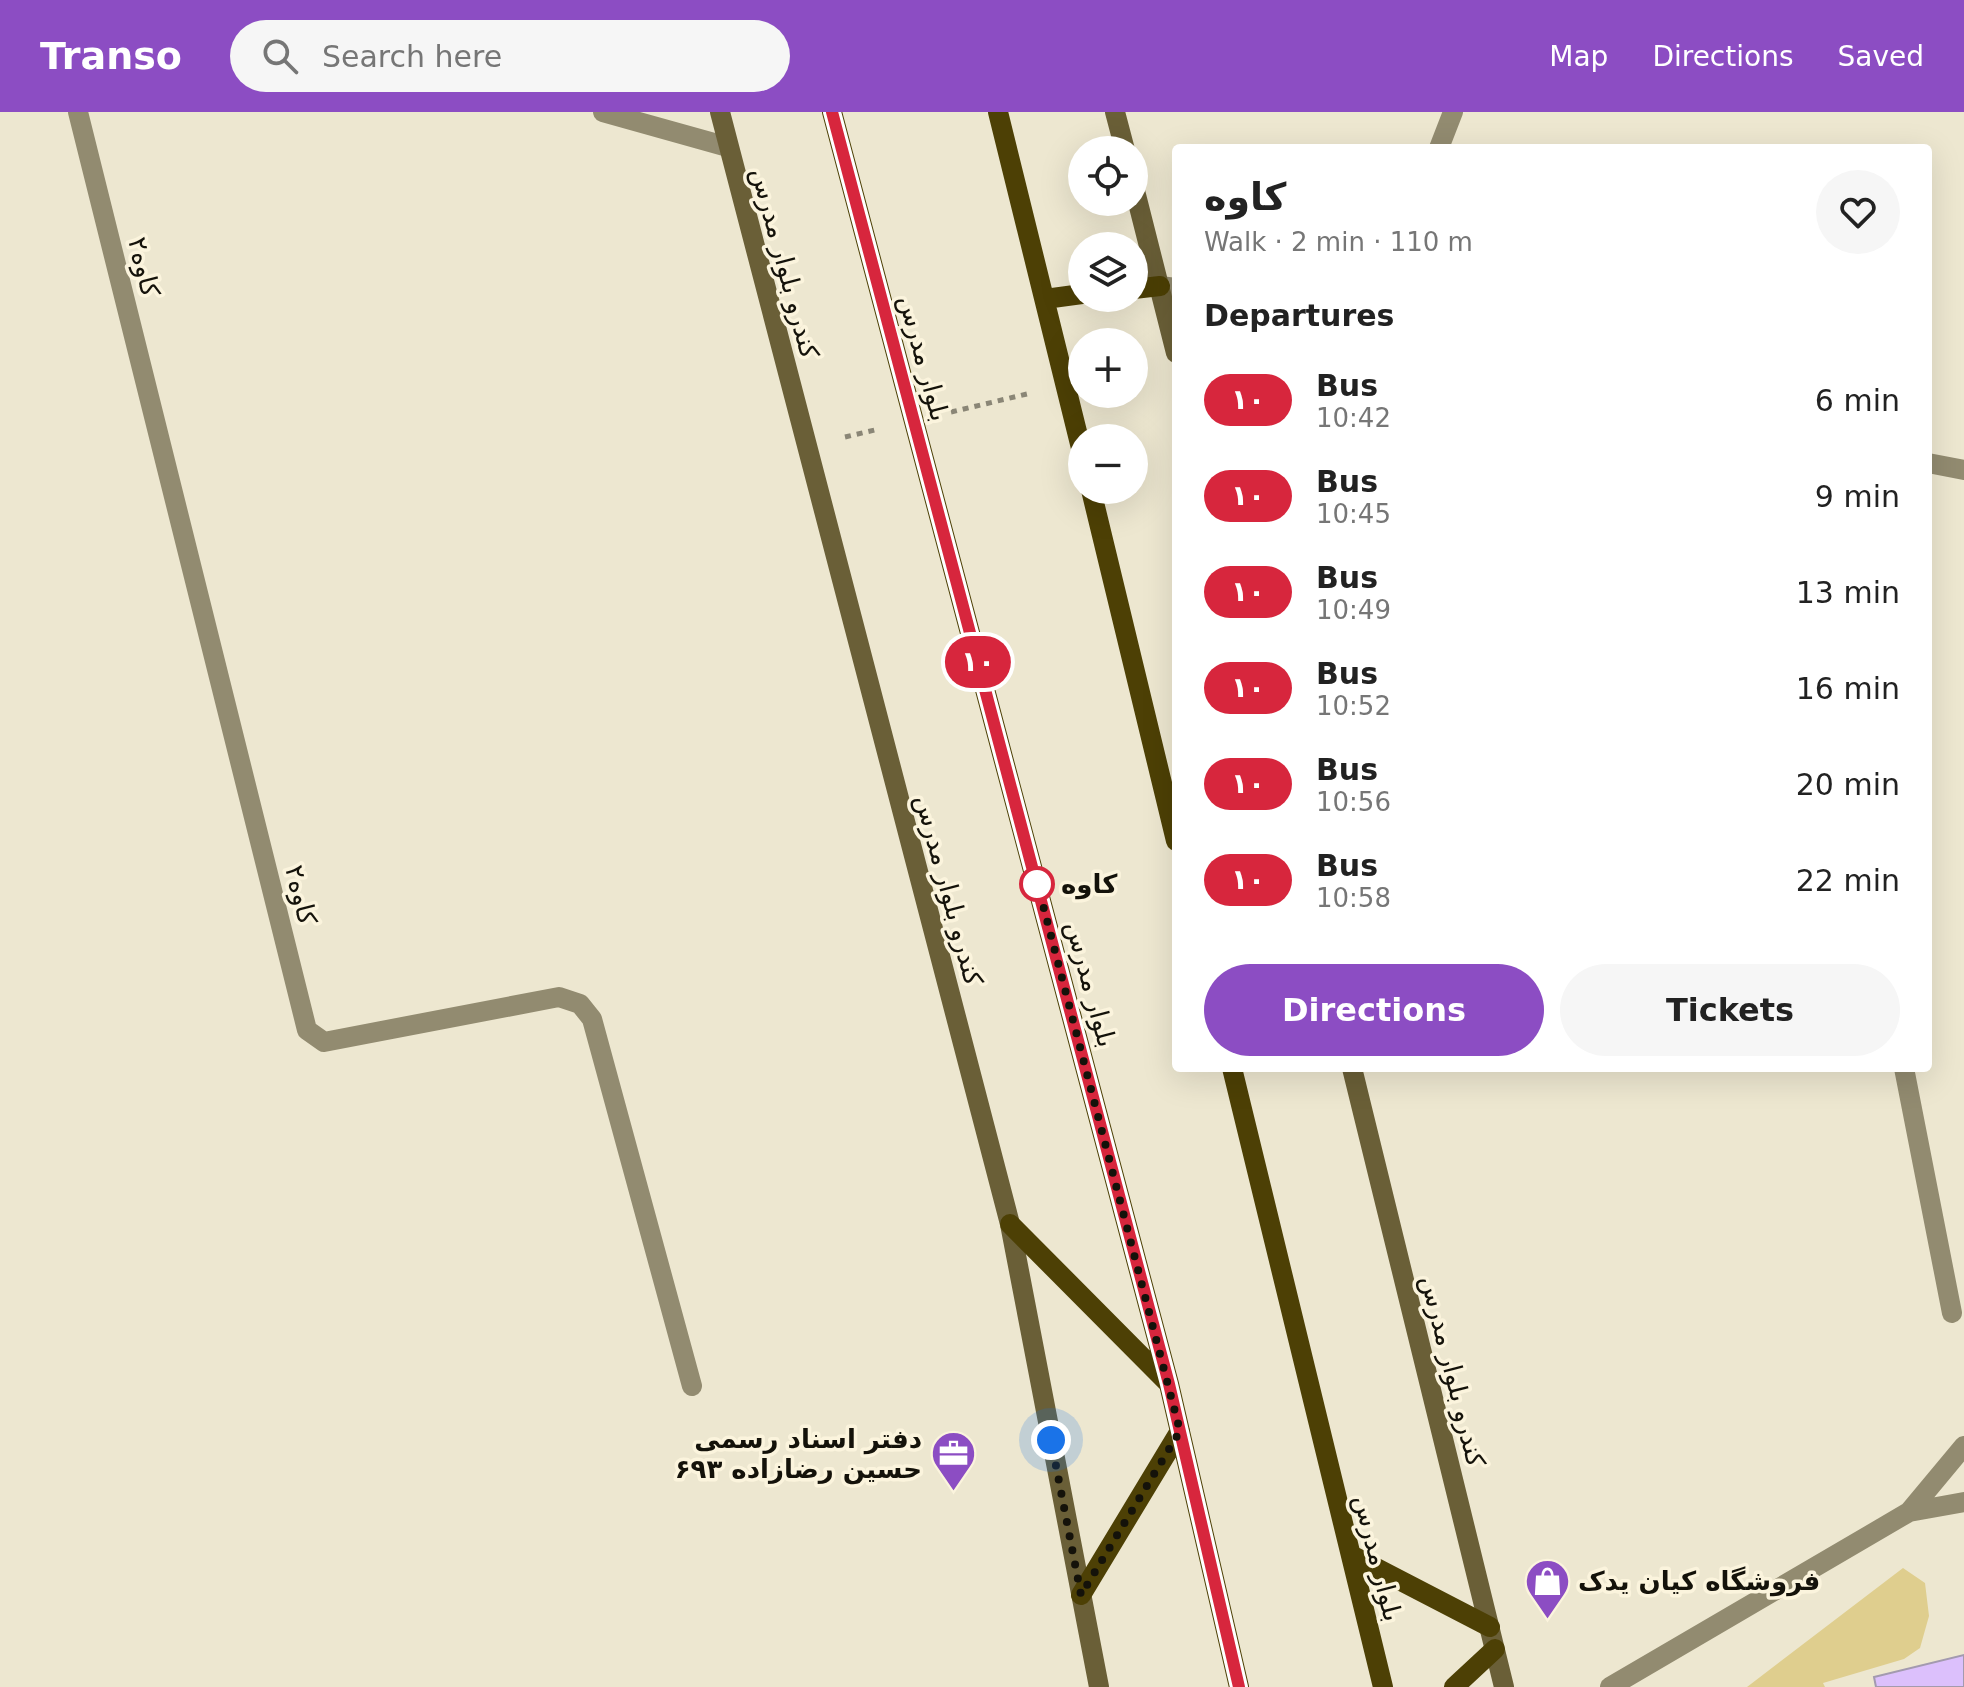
<!DOCTYPE html>
<meta charset="utf-8">
<style>
:root{--surface:#fff;--page:#f6f6f6;--text:#222;--muted:#767676;--accent:#8c4dc3}
body{margin:0;font-family:"DejaVu Sans",Vazirmatn,sans-serif;background:var(--page);color:var(--text);height:100vh;display:flex;flex-direction:column;font-size:30px;white-space:nowrap}
*{box-sizing:border-box;margin:0}
p{font-size:26px;color:var(--muted)}
.icon{flex:none;width:44px;height:44px;fill:none;stroke:currentColor;stroke-width:2;stroke-linecap:round;stroke-linejoin:round}
.map{position:relative;flex:1;overflow:hidden}
.panel{position:absolute;left:1172px;top:32px;width:760px;height:928px;display:flex;flex-direction:column;background:var(--surface);border-radius:8px;box-shadow:0 8px 32px #0002}
.panel>*{flex:none}
.badge{padding:0 16px;border-radius:26px;font-size:28px;line-height:52px}
.controls{position:absolute;left:1068px;top:24px;display:grid;gap:16px}
.controls a{display:grid;place-items:center;width:80px;height:80px;border-radius:50%;background:var(--surface);box-shadow:0 8px 32px #0002;font-size:40px}
.you{position:absolute;width:40px;height:40px;margin:-20px;border:6px solid #fff;border-radius:50%;background:#1a73e8;box-shadow:0 0 0 12px #1a73e833}
.map>.badge{position:absolute;translate:-50% -50%;box-shadow:0 0 0 4px #fff}
h2{padding:0 32px;font-size:30px;line-height:72px}
.round{display:grid;place-items:center;flex:none;width:84px;height:84px;border-radius:42px;background:var(--page)}
.overview{display:flex;align-items:center;justify-content:space-between;height:136px;padding:0 32px}
h1{font-size:38px;font-weight:700;line-height:60px}
.button{display:flex;gap:16px;margin-top:auto;padding:16px 32px}
.button a{flex:1;height:92px;border-radius:48px;background:var(--accent);color:#fff;font-size:32px;font-weight:700;line-height:92px;text-align:center}
.button a+a{background:var(--page);color:var(--text)}
ul{padding:0;list-style:none}
li{display:flex;align-items:center;gap:24px;height:96px;padding:0 32px}
li div{flex:1}
li b{display:block;font-size:30px}
li em{font-style:normal}
li .badge{min-width:88px;font-weight:700;text-align:center}
header{display:flex;align-items:center;gap:48px;box-sizing:border-box;height:112px;padding:0 40px;background:var(--accent);color:#fff}
header strong{font-size:38px}
nav{display:flex;gap:44px;margin-inline-start:auto;font-size:28px}
.search{width:560px;height:72px;background:var(--page);display:flex;align-items:center;gap:20px;box-sizing:border-box;padding:0 28px;border-radius:44px;color:var(--muted);font-size:30px}
.map>svg:first-child{display:block}
</style>
<header>
<strong>Transo</strong>
<div class="search"><svg class="icon" aria-label="search" viewBox="0 0 24 24"><circle cx="10" cy="10" r="6"/><path d="M15 15l6 6"/></svg>Search here</div>
<nav><a>Map</a><a>Directions</a><a>Saved</a></nav>
</header>
<div class="map">
<svg width="1964" height="1575" viewBox="0 0 1964 1575">
<defs>
<filter id="shadow"><feDropShadow dx="9" dy="5" stdDeviation="0" flood-color="#0004"/></filter>
</defs>
<rect width="100%" height="100%" fill="#ede7d0"/>
<path fill="#dfce8e" d="M1903 1456 1925 1471 1929 1504 1920 1536 1904 1547 1823 1571 1825 1575H1747Z"/>
<path fill="#dcc0fc" stroke="#a39aaf" stroke-width="2" filter="url(#shadow)" d="M1964 1543V1575H1876L1874 1565Z"/>
<g fill="none" stroke-linecap="round" stroke-linejoin="round">
<path stroke="#8a8676" stroke-width="5" stroke-dasharray="6 6" stroke-linecap="butt" d="M951 300 1027 282
M845 325 875 318"/>
<path stroke="#928b70" stroke-width="20" d="M1909 1400 1964 1334
M1610 1575 1909 1400 1964 1390"/>
<path stroke="#928b70" stroke-width="20" d="M78 0 307 918 324 930 559 885 580 892 592 907 692 1274
M1439 36 1453 0
M1160 174 1176 176
M1928 351 1964 358
M1904 956 1952 1201"/>
<path stroke="#928b70" stroke-width="20" d="M603 0 728 35"/>
<path stroke="#6a5f37" stroke-width="20" d="M720 0 1010 1112 1099 1575
M1115 0 1125 38
M1134 75 1176 241
M1352 956 1504 1575"/>
<path stroke="#4d4005" stroke-width="20" d="M832 0 1169 1272 1239 1575
M998 0 1082 340
M1134 177 1160 174
M1045 187 1082 182
M1091 378 1176 729
M1232 956 1383 1575
M1010 1112 1168 1271
M1351 1443 1490 1515
M1081 1483 1180 1319
M1454 1575 1495 1537"/>
</g>
<g fill="none" stroke-linecap="round" stroke-linejoin="round">
<defs>
<path id="line" d="M832 0 1169 1272 1239 1575"/>
</defs>
<use href="#line" stroke="#fff" stroke-width="18"/>
<use href="#line" stroke="#d7263d" stroke-width="12"/>
<path stroke="#14120a" stroke-width="8" stroke-dasharray="0 14.4" d="M1037 772V770L1180 1319 1081 1483 1051 1328"/>
</g>
<defs>
<symbol id="office-pin" viewBox="-11 -11 22 30"><path d="M0 17L-7.5 6A9.5 9.5 0 1 1 7.5 6Z" fill="#8c4dc3" stroke="#fbf4dd"/><path d="M-6-3h4V-5.5h4V-3h4V5H-6ZM-1-4.5V-3h2v-1.5ZM-6 0V1H6V0Z" fill="#fff"/></symbol>
<symbol id="shop-pin" viewBox="-11 -11 22 30"><path d="M0 17L-7.5 6A9.5 9.5 0 1 1 7.5 6Z" fill="#8c4dc3" stroke="#fbf4dd"/><path d="M-5-2.5h2.3a2.7 3.5 0 0 1 5.4 0H5L5.5 6h-11ZM-1.5-2.5h3a1.5 2.3 0 0 0-3 0Z" fill="#fff"/></symbol>
</defs>
<g fill-rule="evenodd">
<use href="#office-pin" x="928" y="1316" width="51" height="69"/>
<use href="#shop-pin" x="1522" y="1444" width="51" height="69"/>
</g>
<circle fill="#fff" stroke="#d7263d" stroke-width="4" cx="1037" cy="772" r="16"/>
<g text-anchor="middle" dominant-baseline="central" stroke-width="7" stroke-linejoin="round" paint-order="stroke">
<g font-size="26" fill="#14120a" stroke="#fbf4dd">
<text transform="translate(785 151) rotate(75)">کندرو بلوار مدرس</text>
<text transform="translate(144 155) rotate(76)">کاوه۲</text>
<text transform="translate(924 246) rotate(75)">بلوار مدرس</text>
<text transform="translate(949 778) rotate(75)">کندرو بلوار مدرس</text>
<text transform="translate(301 783) rotate(76)">کاوه۲</text>
<text transform="translate(1091 872) rotate(75)">بلوار مدرس</text>
<text transform="translate(1453 1259) rotate(76)">کندرو بلوار مدرس</text>
<text transform="translate(1378 1446) rotate(76)">بلوار مدرس</text>
</g>
<g font-size="26" font-weight="bold" fill="#14120a" stroke="#fbf4dd" text-anchor="start">
<text x="1061" y="772">کاوه</text>
</g>
<g font-size="26" font-weight="bold" fill="#14120a" stroke="#fbf4dd" text-anchor="end">
<text x="922" y="1327">دفتر اسناد رسمی<tspan x="922" dy="30">۶۹۳ حسین رضازاده</tspan></text>
<text x="1578" y="1469" text-anchor="start">فروشگاه کیان یدک</text>
</g>
</g>
</svg>
<div class="controls">
<a><svg class="icon" aria-label="locate" viewBox="0 0 24 24"><circle cx="12" cy="12" r="6"/><path d="M12 2v4M12 18v4M2 12h4M18 12h4"/></svg></a>
<a><svg class="icon" aria-label="layers" viewBox="0 0 24 24"><path d="M12 4l9 5-9 5-9-5zM3 14l9 5 9-5"/></svg></a>
<a>+</a>
<a>−</a>
</div>
<div class="you" style="left:1051px;top:1328px"></div>
<b class="badge" style="left:978px;top:550px;background:#d7263d;color:#fff">۱۰</b>
<section class="panel">
<div class="overview"><div><h1>کاوه</h1><p>Walk · 2 min · 110 m</p></div><a class="round"><svg class="icon" aria-label="heart" viewBox="0 0 24 24"><path d="M12 20l-8-8c-3-5 5-10 8-4 3-6 11-1 8 4z"/></svg></a></div>
<h2>Departures</h2>
<ul>
<li><span class="badge" style="background:#d7263d;color:#fff">۱۰</span><div><b>Bus</b><p>10:42</p></div><em>6 min</em></li>
<li><span class="badge" style="background:#d7263d;color:#fff">۱۰</span><div><b>Bus</b><p>10:45</p></div><em>9 min</em></li>
<li><span class="badge" style="background:#d7263d;color:#fff">۱۰</span><div><b>Bus</b><p>10:49</p></div><em>13 min</em></li>
<li><span class="badge" style="background:#d7263d;color:#fff">۱۰</span><div><b>Bus</b><p>10:52</p></div><em>16 min</em></li>
<li><span class="badge" style="background:#d7263d;color:#fff">۱۰</span><div><b>Bus</b><p>10:56</p></div><em>20 min</em></li>
<li><span class="badge" style="background:#d7263d;color:#fff">۱۰</span><div><b>Bus</b><p>10:58</p></div><em>22 min</em></li>
</ul>
<div class="button"><a>Directions</a><a>Tickets</a></div>
</section>
</div>
